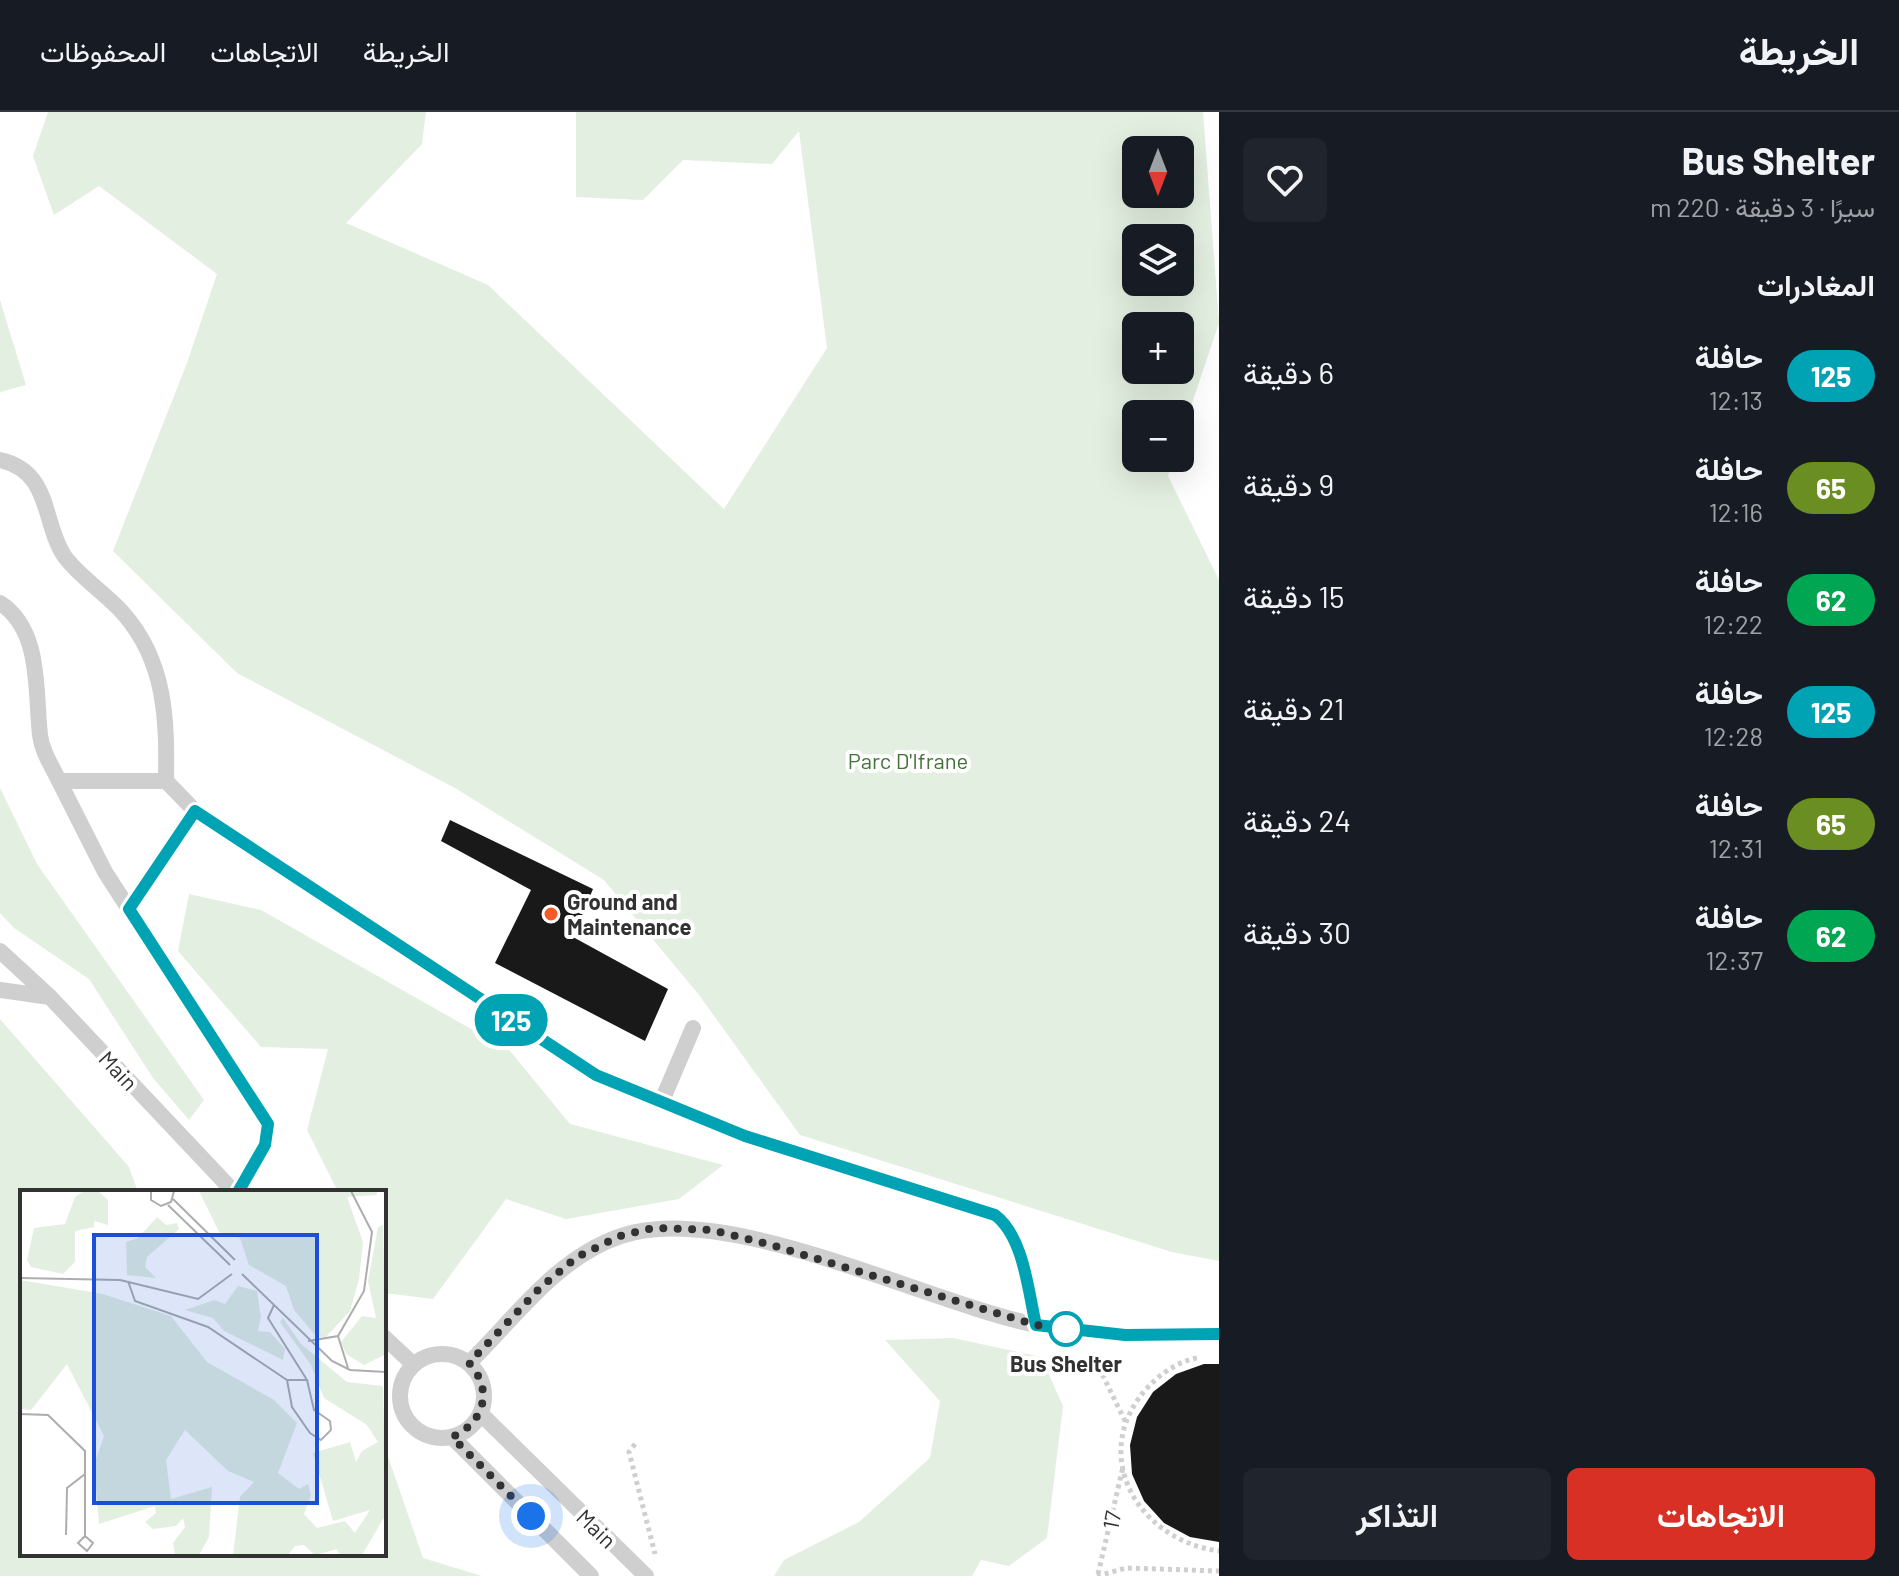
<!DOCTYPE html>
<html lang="ar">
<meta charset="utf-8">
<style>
:root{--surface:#171b24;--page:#20242c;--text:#f1f3f6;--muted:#9ea1a6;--line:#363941;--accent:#d93025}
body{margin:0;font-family:Barlow,Vazirmatn,sans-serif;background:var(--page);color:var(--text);direction:rtl;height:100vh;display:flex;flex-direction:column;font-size:30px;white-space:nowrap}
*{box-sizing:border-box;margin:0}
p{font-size:26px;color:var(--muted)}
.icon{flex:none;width:44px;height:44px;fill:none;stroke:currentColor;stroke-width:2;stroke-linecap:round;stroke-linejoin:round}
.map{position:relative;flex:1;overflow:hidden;direction:ltr}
.drawer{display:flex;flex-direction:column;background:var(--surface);width:680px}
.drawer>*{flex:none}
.badge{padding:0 16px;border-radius:26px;font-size:28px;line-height:52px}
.needle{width:52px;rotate:180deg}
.buttons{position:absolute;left:1122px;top:24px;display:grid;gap:16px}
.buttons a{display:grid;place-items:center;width:72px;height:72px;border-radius:12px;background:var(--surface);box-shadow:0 8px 32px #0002;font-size:40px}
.you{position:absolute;width:40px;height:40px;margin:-20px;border:6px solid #fff;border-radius:50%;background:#1a73e8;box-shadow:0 0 0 12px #1a73e833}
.map>.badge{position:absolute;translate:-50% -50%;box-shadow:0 0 0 4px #fff}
h2{padding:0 24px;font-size:30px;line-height:72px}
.round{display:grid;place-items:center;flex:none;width:84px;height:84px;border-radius:12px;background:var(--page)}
.head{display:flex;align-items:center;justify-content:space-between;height:136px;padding:0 24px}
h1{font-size:38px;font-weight:700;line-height:60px}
.cta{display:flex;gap:16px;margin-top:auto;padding:16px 24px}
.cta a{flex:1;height:92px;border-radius:12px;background:var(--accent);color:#fff;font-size:32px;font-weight:700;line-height:92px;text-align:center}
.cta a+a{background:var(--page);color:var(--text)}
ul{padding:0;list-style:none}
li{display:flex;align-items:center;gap:24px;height:112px;padding:0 24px}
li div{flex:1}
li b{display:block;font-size:30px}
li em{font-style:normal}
li .badge{min-width:88px;font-weight:700;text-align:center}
header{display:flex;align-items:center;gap:48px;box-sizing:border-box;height:112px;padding:0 40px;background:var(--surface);border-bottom:2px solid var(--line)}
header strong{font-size:38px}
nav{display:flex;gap:44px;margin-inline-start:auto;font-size:28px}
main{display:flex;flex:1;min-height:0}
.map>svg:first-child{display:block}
</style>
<header>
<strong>الخريطة</strong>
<nav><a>الخريطة</a><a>الاتجاهات</a><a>المحفوظات</a></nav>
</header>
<main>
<section class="drawer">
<div class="head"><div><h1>Bus Shelter</h1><p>سيرًا · 3 دقيقة · 220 m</p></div><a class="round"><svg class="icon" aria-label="heart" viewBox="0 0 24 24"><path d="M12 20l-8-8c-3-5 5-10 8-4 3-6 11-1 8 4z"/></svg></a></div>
<h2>المغادرات</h2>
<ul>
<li><span class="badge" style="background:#00a3b4;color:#fff">125</span><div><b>حافلة</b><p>12:13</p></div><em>6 دقيقة</em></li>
<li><span class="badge" style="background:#6b8e23;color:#fff">65</span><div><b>حافلة</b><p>12:16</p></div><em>9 دقيقة</em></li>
<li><span class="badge" style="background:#00a651;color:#fff">62</span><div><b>حافلة</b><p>12:22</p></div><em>15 دقيقة</em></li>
<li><span class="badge" style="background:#00a3b4;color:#fff">125</span><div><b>حافلة</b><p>12:28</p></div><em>21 دقيقة</em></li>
<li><span class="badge" style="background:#6b8e23;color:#fff">65</span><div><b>حافلة</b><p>12:31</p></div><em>24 دقيقة</em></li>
<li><span class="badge" style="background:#00a651;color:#fff">62</span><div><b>حافلة</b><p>12:37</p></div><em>30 دقيقة</em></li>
</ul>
<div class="cta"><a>الاتجاهات</a><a>التذاكر</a></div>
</section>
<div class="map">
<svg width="1219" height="1464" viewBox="0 0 1219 1464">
<rect width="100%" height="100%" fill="#fff"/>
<path fill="#e3efe0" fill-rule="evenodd" d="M48 0H426L422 32 346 111 488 173 724 397 827 236 799 19 772 52 683 48 643 88 576 85V0H1203L1219 211 1180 327V302H1136V346H1174L1168 364 1219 468V1149L1172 1140 800 1023 699 883 604 768 455 676 237 561 113 439 187 251 217 162 99 74 54 103 33 44ZM1180 38V82H1136V38ZM1180 126V170H1136V126ZM1136 214H1180V258H1136Z
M0 188 26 273 0 280Z
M0 676 37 752 204 988 189 1008 153 966 89 867 14 816 0 801Z
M189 782 261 798 510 939 570 1012 723 1053 679 1087 566 1107 506 1087 433 1187 384 1181V1080H338L307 1018 328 937 261 935 178 839Z
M0 907 129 1055 138 1080H22V1442H384V1333L423 1446 482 1464H0Z
M953 1226 1041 1245 1063 1294 1047 1426 1009 1454 981 1448 972 1464H774L784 1448 859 1410 930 1346 940 1289 885 1228Z"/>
<path fill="#191919" d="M450 708 593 777 573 825 668 877 645 929 495 851 531 778 441 729Z
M1204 1252H1219V1430L1190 1425 1164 1411 1144 1389 1132 1362 1130 1333 1137 1305 1153 1280 1176 1262Z"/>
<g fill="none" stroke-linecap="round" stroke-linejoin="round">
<path stroke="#cfcfcf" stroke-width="5" stroke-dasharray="4 4" stroke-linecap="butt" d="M1092 1241 1126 1311
M1197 1246C1179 1249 1162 1261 1150 1273 1086 1339 1136 1428 1219 1439
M635 1332 629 1340 655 1442
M1098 1462 1123 1355
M1097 1464 1126 1456 1219 1459"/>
<path stroke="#cfcfcf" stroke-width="16" d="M0 348C52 359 42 412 65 445 81 466 105 481 123 501 166 550 167 607 166 669
M0 491C42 518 35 580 40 623 42 640 52 654 59 669
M129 797 195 699
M0 839 50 885 234 1080
M0 878 50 885
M661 991 693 916
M238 1080 265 1033 268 1012 105 760 59 669H166L195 699 596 963 745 1024 995 1103C1024 1125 1028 1179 1036 1213
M384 1225 414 1253
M400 1284a42 42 0 1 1 84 0a42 42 0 1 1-84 0Z
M469 1251C516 1205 556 1146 621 1124 727 1088 926 1191 1037 1213 1097 1225 1158 1223 1219 1222
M480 1301 646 1464
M452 1325 591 1464"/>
</g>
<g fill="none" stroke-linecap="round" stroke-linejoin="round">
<defs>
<path id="line" d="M238 1080 265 1033 268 1012 129 797 195 699 596 963 745 1024 995 1103C1024 1125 1028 1179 1036 1213L1125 1223 1219 1222"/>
</defs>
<use href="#line" stroke="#fff" stroke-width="18"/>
<use href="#line" stroke="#00a3b4" stroke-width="12"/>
<path stroke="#323232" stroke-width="8" stroke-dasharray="0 14.4" d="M531 1404 452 1325C484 1311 494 1278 469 1251L540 1176 577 1145 620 1124 653 1116 711 1118 768 1132 1036 1213 1066 1217"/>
</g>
<circle fill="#f45b29" stroke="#fff" stroke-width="3" cx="551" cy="802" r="8"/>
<circle fill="#fff" stroke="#00a3b4" stroke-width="4" cx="1066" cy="1217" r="16"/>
<g text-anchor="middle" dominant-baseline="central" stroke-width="8" stroke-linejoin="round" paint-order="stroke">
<g font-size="22" fill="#43733a" stroke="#fff">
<text x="908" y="648">Parc D'Ifrane</text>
</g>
<g font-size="22" font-weight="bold" fill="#323232" stroke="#fff" text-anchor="start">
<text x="567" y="789">Ground and<tspan x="567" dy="25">Maintenance</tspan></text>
</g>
<g font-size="22" fill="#323232" stroke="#fff">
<text transform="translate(119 958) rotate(47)">Main</text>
<text transform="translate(1111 1408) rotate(-79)">17</text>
<text transform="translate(597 1416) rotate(44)">Main</text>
</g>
<g font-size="22" font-weight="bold" fill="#323232" stroke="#fff">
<text x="1066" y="1251">Bus Shelter</text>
</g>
</g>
<g transform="translate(20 1078)">
<rect width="366" height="366" fill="#fff"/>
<path d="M64 1H78L88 10V35L74 31V37L55 41V72L43 84 11 77 7 70 14 38 45 34 55 7ZM179 1H357V5L327 7 343 52 339 89 330 121 306 147H297L274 120 266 96 229 75 220 48 199 42ZM137 27 146 35 157 33 159 39 127 67 125 77 136 88 107 85 106 52 118 48ZM363 35 366 164 344 175 326 164 321 152 342 126 356 128 348 91 358 37ZM0 90 83 104 151 126 187 172 254 210 277 233 258 283 279 299 288 294 291 305 284 324 297 338 325 331 335 343 350 320 313 331 293 263 330 252 336 272 342 261 358 252 347 235 304 208 291 175 260 132 263 128 281 154 327 192 363 196 366 324 342 365H320L317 359 295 365 284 355 275 356 268 365H213L220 307 234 292 208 281 165 240 146 270 151 309 192 297 189 347 179 365H155L153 353 165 337 163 328 156 336 133 339 125 332 136 323 135 316 79 334 74 275 84 246 47 174 11 220 0 219ZM218 96 237 101 241 127 238 141 250 142 265 159 263 170 204 141 193 128 165 120 194 110 205 114Z" fill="#e3efe0"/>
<path fill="none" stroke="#adadad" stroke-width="2" d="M131 1V10L141 16 151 12 154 1M153 9 215 70M148 15 210 75M222 84 312 171 330 180 366 182M0 88 100 90 178 109 212 84M108 91 115 111 188 137 267 190H287L248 128 254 115M318 146 328 178M288 151 318 146 344 101 352 42 331 1M267 190 272 217 290 243 301 250 311 240 310 231 294 220 287 190M0 224 28 225 65 261V346L58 353 67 361 73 353 65 346M46 345 47 298 65 284"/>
<path fill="#1d4ed8" fill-opacity="0.15" stroke="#1d4ed8" stroke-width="4" d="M74 45H297V313H74Z"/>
<rect width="366" height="366" fill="none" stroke="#323232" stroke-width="4"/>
</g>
</svg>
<div class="buttons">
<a><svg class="needle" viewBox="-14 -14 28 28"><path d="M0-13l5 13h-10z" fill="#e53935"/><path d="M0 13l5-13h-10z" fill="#9ea1a6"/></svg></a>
<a><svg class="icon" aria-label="layers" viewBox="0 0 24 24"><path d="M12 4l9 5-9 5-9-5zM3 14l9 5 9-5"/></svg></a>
<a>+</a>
<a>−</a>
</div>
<div class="you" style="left:531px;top:1404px"></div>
<b class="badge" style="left:511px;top:908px;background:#00a3b4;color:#fff">125</b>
</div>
</main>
